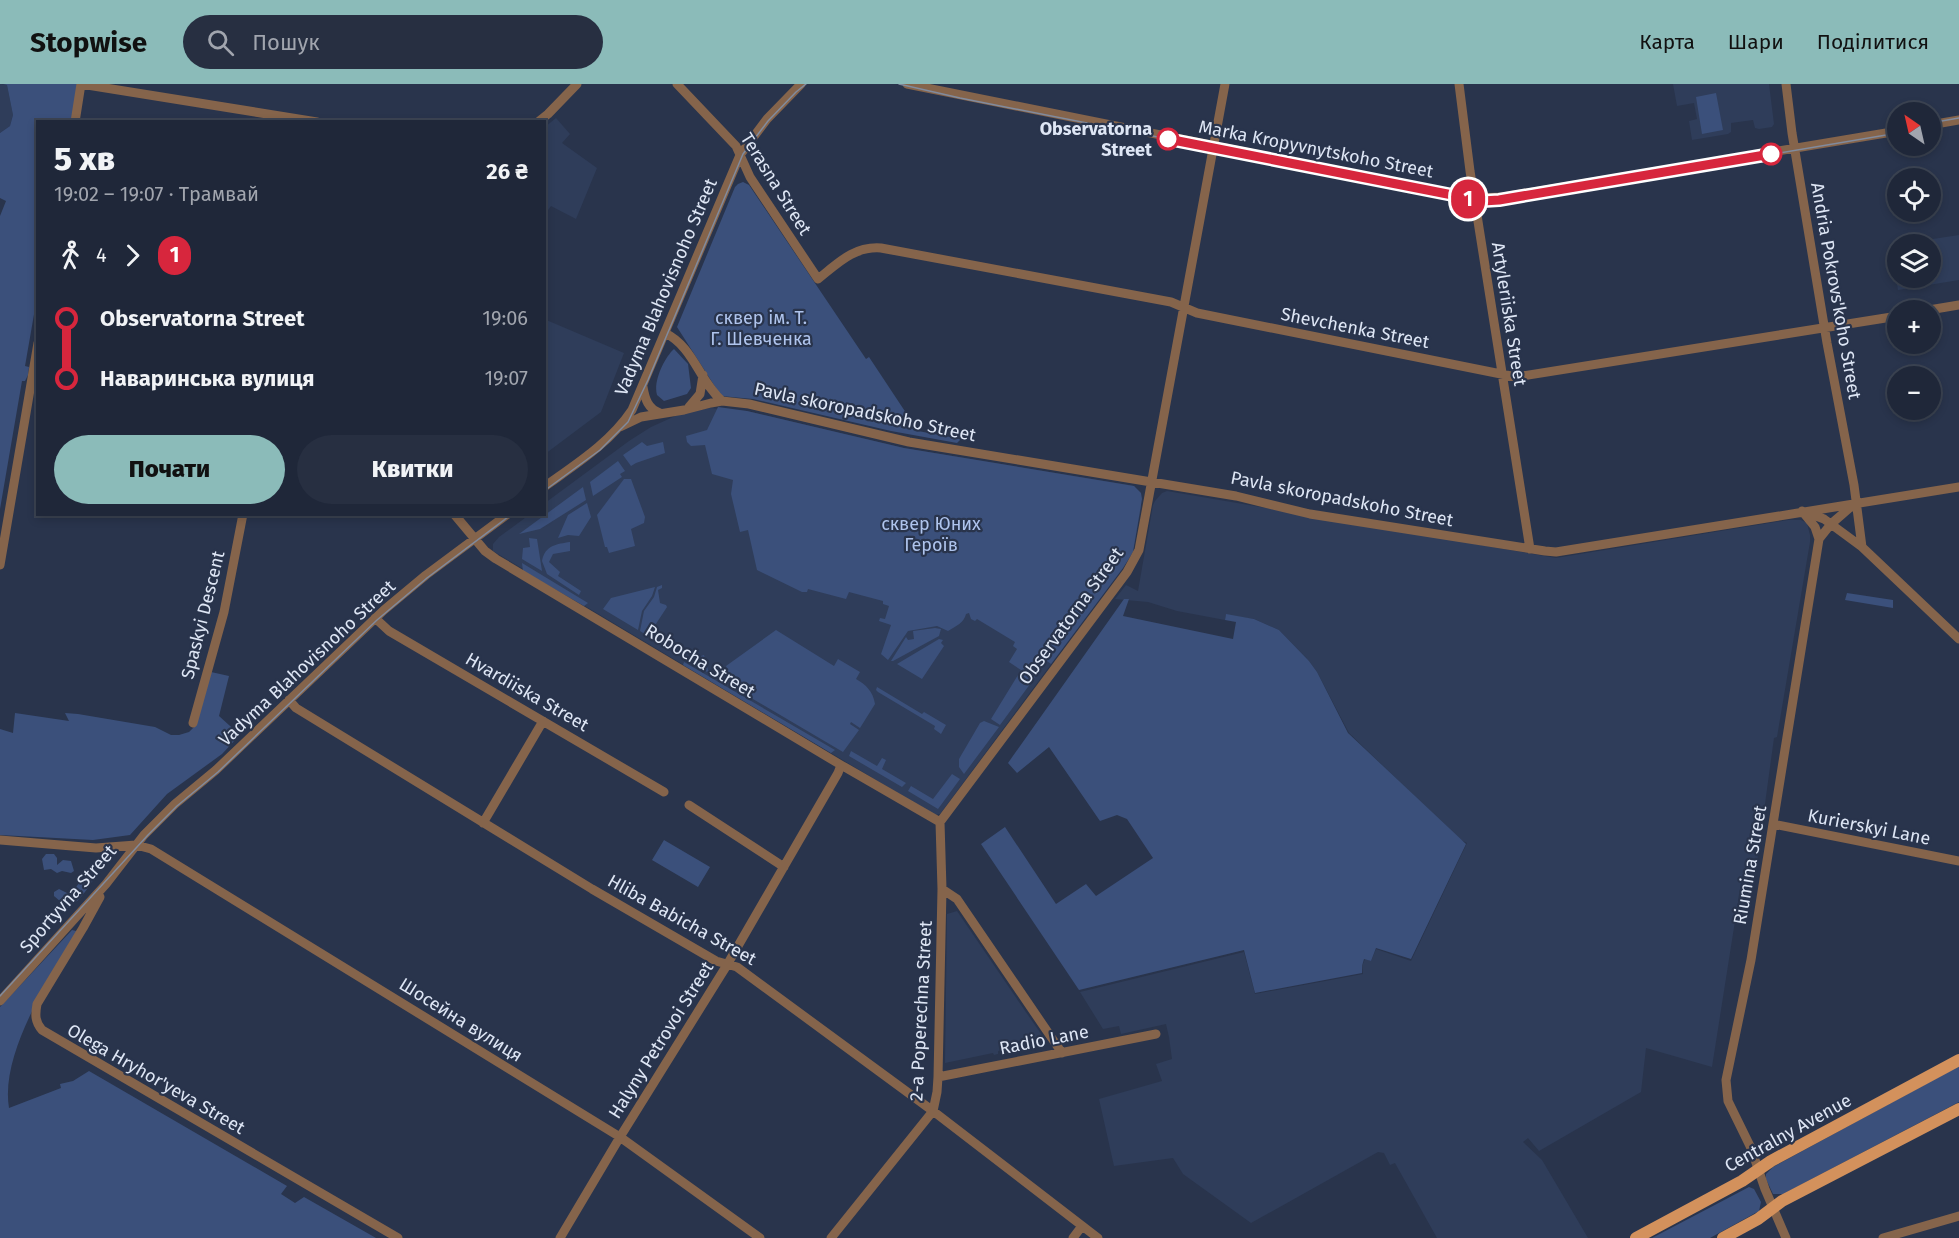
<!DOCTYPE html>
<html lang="uk">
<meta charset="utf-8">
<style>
:root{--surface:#1f2739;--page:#272f41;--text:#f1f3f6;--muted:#a1a5ae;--line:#3c4453;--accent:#8bbbb9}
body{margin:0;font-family:"Fira Sans",sans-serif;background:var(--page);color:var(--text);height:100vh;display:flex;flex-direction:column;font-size:22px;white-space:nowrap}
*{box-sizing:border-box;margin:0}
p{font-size:20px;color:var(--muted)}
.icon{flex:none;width:33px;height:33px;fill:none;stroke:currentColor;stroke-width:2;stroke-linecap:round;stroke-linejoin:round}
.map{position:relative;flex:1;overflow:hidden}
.side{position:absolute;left:36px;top:36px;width:510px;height:396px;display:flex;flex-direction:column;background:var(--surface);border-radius:0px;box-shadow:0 3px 9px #0003,0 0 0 2px var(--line)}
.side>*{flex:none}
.badge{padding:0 12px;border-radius:20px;font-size:21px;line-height:39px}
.needle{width:39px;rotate:326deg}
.fabs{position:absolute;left:1887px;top:18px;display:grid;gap:12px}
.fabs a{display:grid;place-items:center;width:54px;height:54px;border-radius:50%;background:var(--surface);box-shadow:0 3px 9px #0003,0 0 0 2px var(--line);font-size:30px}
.map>.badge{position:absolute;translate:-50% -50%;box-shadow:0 0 0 3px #fff}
.legs{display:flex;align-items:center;gap:9px;height:66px;padding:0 18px;font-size:20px}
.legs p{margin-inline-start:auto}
.summary{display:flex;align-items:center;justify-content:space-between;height:102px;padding:0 18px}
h1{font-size:33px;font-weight:800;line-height:45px}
.primary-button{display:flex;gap:12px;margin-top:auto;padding:12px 18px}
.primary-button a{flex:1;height:69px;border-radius:36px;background:var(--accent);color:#111;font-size:24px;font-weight:800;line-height:69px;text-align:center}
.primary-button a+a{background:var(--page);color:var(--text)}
ul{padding:0 18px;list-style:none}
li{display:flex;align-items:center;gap:21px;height:60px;font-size:22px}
li i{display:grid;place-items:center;width:9px;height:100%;margin:0 8px;background:currentColor}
li i::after{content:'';width:15px;height:15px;margin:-8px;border:4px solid;border-radius:50%;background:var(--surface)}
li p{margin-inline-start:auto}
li:first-child i{background:linear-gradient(#0000 50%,currentColor 0)}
li:last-child i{background:linear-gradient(currentColor 50%,#0000 0)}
header{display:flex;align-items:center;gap:36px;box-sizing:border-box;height:84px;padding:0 30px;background:var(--accent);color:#111}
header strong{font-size:28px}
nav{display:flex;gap:33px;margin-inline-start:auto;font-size:21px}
.search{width:420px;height:54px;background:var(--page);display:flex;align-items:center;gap:15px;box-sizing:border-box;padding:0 21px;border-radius:33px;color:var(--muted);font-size:22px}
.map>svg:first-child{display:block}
</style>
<header>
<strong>Stopwise</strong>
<div class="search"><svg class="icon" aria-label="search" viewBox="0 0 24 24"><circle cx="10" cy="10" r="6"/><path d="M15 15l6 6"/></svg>Пошук</div>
<nav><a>Карта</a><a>Шари</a><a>Поділитися</a></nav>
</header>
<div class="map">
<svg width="1959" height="1154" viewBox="0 0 1959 1154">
<rect width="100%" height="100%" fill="#29344c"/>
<path fill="#2f3d5a" d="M0 0 7 1 13 31 10 42 0 49Z
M1673 0H1769L1774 40 1772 43 1759 45 1755 44 1753 36 1731 39V48L1728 50 1692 56 1689 37 1697 35 1694 19 1677 22Z
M556 34 570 50 562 59 597 84 576 135 551 122 545 130V43Z
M1959 151V196L1898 206 1891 162 1897 161 1898 194H1930V160H1900Z
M544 235 624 269 601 328 545 370Z
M709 324 747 327 904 364 1129 401 1134 402 1141 409V424L1134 461 1129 475 940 730 935 731 851 681 493 467V460L499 453 529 431 544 430 545 419 629 357 651 343 682 329Z
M1167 407 1556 474 1788 436H1801L1807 439 1810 451V458L1777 653 1774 654 1754 800 1741 799 1712 983 1646 964 1641 1008 1539 1067 1528 1054 1523 1058 1542 1076 1588 1154H1437L1395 1079 1390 1081 1384 1069 1378 1068 1251 1139 1183 1090 1173 1074 1114 1082 1099 1015 1162 997 1156 980 1172 975 1169 953 1166 940 1121 950 1119 942 1103 945 1080 908 1244 868 1255 910 1363 890 1362 882 1365 875 1371 877 1376 865 1411 877 1467 759 1459 755 1349 649 1317 588 1309 577 1279 546 1254 535 1226 531 1225 536 1177 527 1148 518 1115 515 1126 501 1138 507 1153 421 1155 417 1162 409Z
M957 827 1021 921 1046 957 998 967V970L994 971 993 969 945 979 947 830Z"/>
<path fill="#3b507b" d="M3 0H79L72 37 38 38 37 219H36L25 282 29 283 28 291 25 297H22L0 425V132L6 117 0 114V49L10 42 13 31 7 1Z
M1716 9 1723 46 1702 50 1696 13Z
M743 98 749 101 866 275 869 273 918 347 961 355 957 359 891 347 753 315 721 312 677 243 735 103 738 100Z
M674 265 688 280 691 304 687 310 664 317 657 311C653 298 664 274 674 265Z
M718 323 747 327 904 364 1134 402 1141 409 1142 415 1133 468 1123 484 1051 580 1047 577 1000 641 991 635 1021 586 1009 578 1017 565 1013 562 1015 558 977 535 975 537 971 535 969 529 966 530C964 539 956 542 948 547L937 542 908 547 888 576 881 570 891 541 879 537 880 534 885 535 889 522 883 520V517L849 508 846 515 808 505 807 508H802L757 486 748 446 740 448 731 410 733 396 712 390 705 361 691 362 687 358 686 352 707 346Z
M642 358 647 362 663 358 665 369 636 379 631 382 623 371Z
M618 377 625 387 620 390 622 393 593 412 590 398Z
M624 395H631L645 433 644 439 631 445 635 462 609 469 607 463H605L597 431Z
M583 403 586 416 540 445 519 450Z
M587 419 591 433 579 452 568 451 558 454 568 431Z
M529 454 537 455 542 487 522 475 523 464 530 463Z
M570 458V467L553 470 549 478 560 488 558 492 581 507 579 511 547 490 542 477C545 461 557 460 570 458Z
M522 479 588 519 584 522 523 487Z
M662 501V504L658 506 660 519 666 521 667 523 648 552 640 547 644 527 654 513 657 503Z
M655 503 652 512 642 527 638 546 603 525 611 514Z
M1847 509 1893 516V524L1845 516Z
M1124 515H1129L1123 532 1233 555 1236 538 1225 536 1226 530 1254 535 1279 546 1309 577 1317 588 1348 649 1466 760 1411 875 1376 864 1371 877 1364 875 1362 882V889L1255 909 1244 866 1079 906 981 760 1005 743 1056 820 1086 800 1096 812 1153 774 1127 735 1117 731 1100 737 1049 663 1017 689 1008 679Z
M935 544 941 545 939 552 893 577H891L906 553 908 556 914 555 913 547Z
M776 546 834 582 838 575 860 588 856 595C866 601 873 607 875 620L860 644 851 638 850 640 859 646 843 668 702 585 695 574 704 571 708 586 714 590 719 587 721 589 727 585 726 582Z
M939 555 943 556 941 559 944 562 922 595 897 580Z
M684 578 835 666 831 669 683 581Z
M211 588 229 592 219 632 240 651 222 670 167 710 130 751 93 756 0 751V645L13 649 15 629 69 637 65 629 78 630 155 643 171 651H179L189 648 195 642Z
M877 603 922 630 924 628 946 641 941 650 934 645 935 642 878 608 876 606Z
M984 637 999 643 964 690 959 683V675L980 639Z
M851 667 877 682 882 674 886 676 882 685 906 699 902 703 849 672Z
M952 690 960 695 938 725 908 707 911 702 933 715Z
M664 756 710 783 698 803 652 776Z
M46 770H54L57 774V781L63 776 71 777 74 787 71 789 62 787 57 789 51 785 44 786 42 775Z
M86 789 92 791 93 796C85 810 73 824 58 829L55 826 61 818 54 812V808L59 805 69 810 72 809Z
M72 846 76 847V850C49 895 0 970 9 1024L61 1004 60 1000 73 997 89 987 287 1102 281 1110 295 1119 304 1113 376 1154H0V923Z
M1959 982V1018L1783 1110H1773L1766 1095V1090L1773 1083Z
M1749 1103 1754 1105 1761 1118 1759 1127 1710 1154H1652Z"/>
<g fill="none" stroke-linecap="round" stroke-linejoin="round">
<path stroke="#85644b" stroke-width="9" d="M677 0 736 62 750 93 818 195C838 179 854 162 881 164L1171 218 1197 229 1516 293 1898 232
M907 0 1474 114 1503 113 1898 47
M1459 0 1470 87 1530 465
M1786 0 1792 49 1827 259 1854 401 1862 463
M75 38 81 0 317 38
M538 38 548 30 577 0
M1930 41 1959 36
M1929 226 1959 221
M665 249C694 263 699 297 722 317
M643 303C645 315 648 325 660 329
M689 323 700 310 703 291
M620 343 641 333 684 326 711 319 722 317 749 320 909 358 1236 412 1310 430 1545 467 1556 468 1959 403
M544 403C576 380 610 359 632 326L740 71 767 35 801 0
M1802 427 1815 443 1819 455
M1808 429 1824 435 1862 463 1959 555
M454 430 485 467 496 475 841 681 940 738
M0 481 38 259
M375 534 389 547 664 708
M289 616 296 624 592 805 716 877 737 883 933 1027 1098 1154
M193 639 224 528 243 430
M689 721 784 783
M940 738 1127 488 1139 466 1225 0
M483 739 543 637
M1773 740 1959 777
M0 756 96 764 136 761 151 765 620 1053 760 1154
M942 805 957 815 1062 969
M100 813 83 844 37 920C35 931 35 938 42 946L398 1154
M0 917 106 800 144 751 175 720 216 686 384 526 426 491 508 430
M938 993 1156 950
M560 1154 620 1053 727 881 838 689 841 681
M831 1154 933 1027 937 1008 938 993 942 805 940 738
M1073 1154 1082 1142
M1786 1154 1765 1105 1751 1064 1728 1017 1726 996 1751 876 1819 455 1831 440 1854 420
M1883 1154 1959 1132"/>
<path stroke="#d3915c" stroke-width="12" d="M1636 1154 1742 1097 1771 1077 1959 976
M1723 1154 1758 1135 1782 1117 1959 1025"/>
<path stroke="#818b9e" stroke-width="1.5" d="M899 0 960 14 1483 117 1499 116 1898 49
M1930 39 1959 34
M544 407 600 366 628 338 648 296 743 70 768 37 796 8 806 0
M0 912 148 751 177 722 218 688 377 536 427 494 512 430"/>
</g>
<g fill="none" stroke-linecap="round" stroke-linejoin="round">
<defs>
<path id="line-1" d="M1168 55 1483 117 1499 116 1771 70"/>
</defs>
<use href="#line-1" stroke="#fff" stroke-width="14"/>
<use href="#line-1" stroke="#d7263d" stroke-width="9"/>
</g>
<g fill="#fff" stroke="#d7263d" stroke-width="3">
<circle cx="1168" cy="55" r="10"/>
<circle cx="1771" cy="70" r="10"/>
</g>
<g text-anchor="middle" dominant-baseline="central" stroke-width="4.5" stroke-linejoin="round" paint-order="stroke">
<g font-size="18" font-weight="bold" fill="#dee6f5" stroke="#29344c" text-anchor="end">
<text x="1152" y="45">Observatorna<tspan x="1152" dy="21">Street</tspan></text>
</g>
<g font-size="18" fill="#dee6f5" stroke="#29344c">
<text transform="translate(1316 65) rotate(11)">Marka Kropyvnytskoho Street</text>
<text transform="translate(776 100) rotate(58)">Terasna Street</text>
<text transform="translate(666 203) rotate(-67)">Vadyma Blahovisnoho Street</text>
<text transform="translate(1836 207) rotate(80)">Andria Pokrovs'koho Street</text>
<text transform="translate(1509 230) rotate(81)">Artyleriiska Street</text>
<text transform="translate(1355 244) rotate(11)">Shevchenka Street</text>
<text transform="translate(865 328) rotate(12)">Pavla skoropadskoho Street</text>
<text transform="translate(1342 415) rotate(11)">Pavla skoropadskoho Street</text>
<text transform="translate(203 531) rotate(-76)">Spaskyi Descent</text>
<text transform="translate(1071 532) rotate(-54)">Observatorna Street</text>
<text transform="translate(700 577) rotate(31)">Robocha Street</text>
<text transform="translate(307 579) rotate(-43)">Vadyma Blahovisnoho Street</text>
<text transform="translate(527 608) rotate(30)">Hvardiiska Street</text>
<text transform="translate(1869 743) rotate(11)">Kurierskyi Lane</text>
<text transform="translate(1750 781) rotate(-80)">Riumina Street</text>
<text transform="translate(68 815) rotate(-49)">Sportyvna Street</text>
<text transform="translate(682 836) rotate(29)">Hliba Babicha Street</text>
<text transform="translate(921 927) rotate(-87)">2-a Poperechna Street</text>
<text transform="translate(461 936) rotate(32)">Шосейна вулиця</text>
<text transform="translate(661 956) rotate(-58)">Halyny Petrovoi Street</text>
<text transform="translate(1044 956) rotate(-11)">Radio Lane</text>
<text transform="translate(156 995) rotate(30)">Olega Hryhor'yeva Street</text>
<text transform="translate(1788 1049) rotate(-29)">Centralny Avenue</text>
</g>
<g font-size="18" fill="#afc4ed" stroke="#29344c">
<text x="761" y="234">сквер ім. Т.<tspan x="761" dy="21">Г. Шевченка</tspan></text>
<text x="931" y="440">сквер Юних<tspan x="931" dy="21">Героїв</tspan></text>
</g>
</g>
</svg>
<div class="fabs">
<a><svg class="needle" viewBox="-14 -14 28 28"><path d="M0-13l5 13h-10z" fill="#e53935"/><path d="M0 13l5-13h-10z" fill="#a1a5ae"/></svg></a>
<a><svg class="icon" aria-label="locate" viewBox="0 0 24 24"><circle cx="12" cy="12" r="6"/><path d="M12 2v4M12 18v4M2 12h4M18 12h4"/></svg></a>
<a><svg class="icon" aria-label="layers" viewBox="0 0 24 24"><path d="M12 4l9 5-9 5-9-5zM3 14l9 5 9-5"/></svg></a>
<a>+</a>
<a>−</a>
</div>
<b class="badge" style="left:1468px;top:115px;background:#d7263d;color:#fff">1</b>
<section class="side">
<div class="summary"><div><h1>5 хв</h1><p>19:02 – 19:07 · Трамвай</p></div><b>26 ₴</b></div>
<div class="legs"><svg class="icon" aria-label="walk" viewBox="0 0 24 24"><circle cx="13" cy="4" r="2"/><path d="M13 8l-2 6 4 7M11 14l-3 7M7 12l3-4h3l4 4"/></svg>4<svg class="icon" aria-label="forward" viewBox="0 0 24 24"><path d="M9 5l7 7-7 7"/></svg><b class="badge" style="background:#d7263d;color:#fff">1</b></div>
<ul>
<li><i style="color:#d7263d"></i><b>Observatorna Street</b><p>19:06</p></li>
<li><i style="color:#d7263d"></i><b>Наваринська вулиця</b><p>19:07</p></li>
</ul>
<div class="primary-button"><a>Почати</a><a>Квитки</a></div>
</section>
</div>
